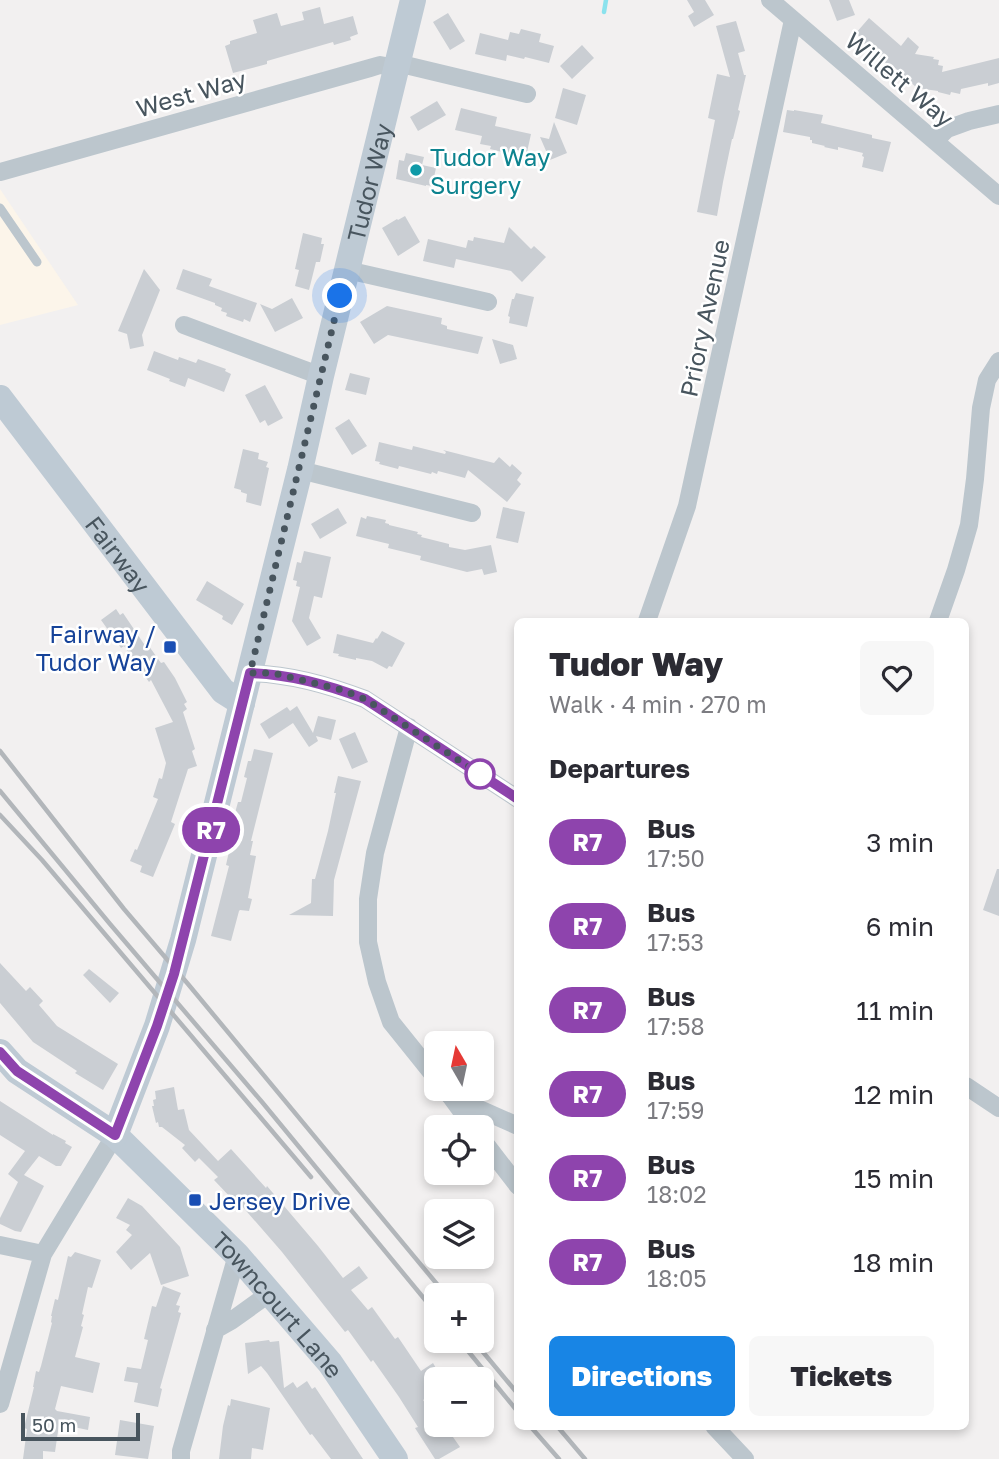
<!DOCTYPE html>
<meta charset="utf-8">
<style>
:root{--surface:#fff;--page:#f7f7f7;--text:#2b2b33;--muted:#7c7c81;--accent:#1885e5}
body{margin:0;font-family:"Golos Text",sans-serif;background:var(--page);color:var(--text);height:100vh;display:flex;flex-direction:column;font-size:26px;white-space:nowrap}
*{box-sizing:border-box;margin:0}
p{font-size:23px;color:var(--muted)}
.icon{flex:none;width:38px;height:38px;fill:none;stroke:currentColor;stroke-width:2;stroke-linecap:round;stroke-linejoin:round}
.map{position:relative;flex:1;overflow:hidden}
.side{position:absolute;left:514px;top:618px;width:455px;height:812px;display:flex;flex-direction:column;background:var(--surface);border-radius:10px;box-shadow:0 4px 10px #0003}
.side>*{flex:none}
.badge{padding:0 14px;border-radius:23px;font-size:24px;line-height:46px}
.needle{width:46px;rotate:351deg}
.tools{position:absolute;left:424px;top:1031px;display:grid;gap:14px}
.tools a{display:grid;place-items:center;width:70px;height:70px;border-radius:10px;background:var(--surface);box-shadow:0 4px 10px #0003;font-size:35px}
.scale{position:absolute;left:21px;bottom:18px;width:119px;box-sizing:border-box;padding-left:7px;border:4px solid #48555e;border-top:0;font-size:19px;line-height:24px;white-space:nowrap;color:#48555e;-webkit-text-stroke:5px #fff;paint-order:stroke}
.you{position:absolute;width:35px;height:35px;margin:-18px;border:5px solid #fff;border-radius:50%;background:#1a73e8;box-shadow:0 0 0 10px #1a73e833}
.map>.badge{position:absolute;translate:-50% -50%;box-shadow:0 0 0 4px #fff}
h2{padding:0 35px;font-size:26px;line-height:63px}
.round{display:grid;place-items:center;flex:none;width:74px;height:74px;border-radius:10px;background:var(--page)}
.summary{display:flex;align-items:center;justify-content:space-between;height:119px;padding:0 35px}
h1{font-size:33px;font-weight:800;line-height:52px}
.action{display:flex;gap:14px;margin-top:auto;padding:14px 35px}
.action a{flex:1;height:80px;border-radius:10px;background:var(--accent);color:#fff;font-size:28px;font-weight:800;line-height:80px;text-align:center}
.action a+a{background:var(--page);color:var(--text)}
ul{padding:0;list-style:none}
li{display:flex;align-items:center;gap:21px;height:84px;padding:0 35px}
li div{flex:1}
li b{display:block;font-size:26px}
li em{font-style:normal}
li .badge{min-width:77px;font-weight:700;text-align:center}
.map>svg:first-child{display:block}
</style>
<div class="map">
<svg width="999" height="1459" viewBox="0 0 999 1459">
<rect width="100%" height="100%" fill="#f2f0f0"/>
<path fill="#fcf5ea" d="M0 189 78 305 0 325Z"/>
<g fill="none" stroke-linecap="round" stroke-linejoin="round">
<path stroke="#8be2ed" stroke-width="4.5" d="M604 12 606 0"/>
</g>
<path fill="#caced3" d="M687 0H705L714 15 694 27 688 16 694 12Z
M829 0H849L855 15 837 21Z
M320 7 324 24 353 16 358 34 350 37 351 40 334 45 333 42 267 61V64L233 73 225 46 230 44V41L257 33 253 20 277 13 281 26 304 20 302 12Z
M448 13 465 41 450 50 433 22Z
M869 18 901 46 908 37 919 47 915 54 934 57 933 59 939 60 938 65 943 66 942 72 999 58V83L988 86V83L961 89 960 94 951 92 950 95 938 92V91L917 88 895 68 894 70 858 39 860 37 856 33Z
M736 21 745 51 738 53 744 75H746L738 110 740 111 733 139H732L723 182 717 216 697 212 715 120 708 118 717 74 730 77 716 26Z
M521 29 541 34 539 42 554 46 549 63 525 57 524 59 507 55 506 61 475 54 480 33 508 40 510 32 519 34Z
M582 45 594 58 572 79 560 66Z
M563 88 586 95 577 125 555 118Z
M437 101 446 115 418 131 410 117Z
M461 108 497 117 495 126 531 134 527 152 512 149 510 154 490 149 491 146 480 144 482 136 455 130Z
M787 110 794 111V110L823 115 821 123 872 135V138L891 142 883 172 862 167 864 157 862 156 863 153 838 147V150L824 147 825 146 812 143V140H810V137L783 132Z
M554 122 567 153 550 160 540 137 549 139Z
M406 153 424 157 422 165 436 168 432 186 426 185V186L396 179 399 160 404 161Z
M405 216 420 242 398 256 382 228 397 219 398 220Z
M509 227 531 249 534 246 546 257 522 282 511 271 456 259 454 268 423 261 428 239 466 248 468 240 473 241 474 237 504 243Z
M303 233 322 238 321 244H324L320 262H316L309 290 295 286 299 270 295 269Z
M144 269 160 290 142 335 144 346 130 349 127 334 118 331Z
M183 269 212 279 209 286 257 303 250 322 244 319 243 322 226 316 227 313 221 311 222 308 215 305V303L176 289Z
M516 293 534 297 527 327 509 323 510 317 508 316 512 299H514Z
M292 298 303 318 275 332 260 304 272 309Z
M387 306 442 318 441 324 447 326V329L483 337 478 354 388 335 374 344 360 322Z
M492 339 513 345 517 359 500 364Z
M154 351 178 360 179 357 196 363 198 359 226 369 225 371 231 374 224 392 188 378 185 387 169 381 170 379 147 370Z
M350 373 370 378 366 395 345 390Z
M265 385 283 418 268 426 265 420 260 423 245 395Z
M349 419 367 446 352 455 335 428Z
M379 442 412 450 413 446 445 454 446 452 443 450 494 463 499 457 510 467 512 464 522 473 517 480 521 484 507 502 468 470 465 478 438 471 437 474 432 472 431 474 399 466 398 469 379 464 380 462 375 461Z
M243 449 259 453 258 459 268 462 266 467 269 468 261 506 246 502 247 494 241 492V490L234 488Z
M503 507 525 512 518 543 496 538Z
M338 508 347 523 320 539 311 524Z
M367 516 386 520 385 523 389 524V525L418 532 417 534 422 535 421 537 449 544V547L465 550 491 545 497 572 484 575 482 569 467 572 420 560 421 556 388 548 389 544 356 536 361 517 366 519Z
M304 551 331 557 322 598 314 596 309 618 321 638 307 646 292 621 300 587 296 586 297 581 293 580 297 562 301 563Z
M207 581 244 604 232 625 222 619 223 616 196 600Z
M116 609 120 615 123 613 144 644 146 642 161 663 164 662 175 678 187 702 184 704 187 709 183 712 195 749 192 751 197 766 188 769 171 822 175 824 153 877 140 872 142 866 130 861 135 849 137 850 158 799 153 797 159 778 162 779 166 763 155 728 173 722 151 680 149 682 124 646 121 648 101 620Z
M382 631 405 643 392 667 389 666 387 669 372 661 356 658V660L338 656 339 654 333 653 337 634 373 643 376 638 377 639Z
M297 706 313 733 318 716 336 720 331 740 316 736 318 741 309 747 293 723 269 739 260 724 287 707 290 711Z
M355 732 368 762 352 769 339 739Z
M254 749 273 753 251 841H253L250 855 256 856 248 898 252 899 249 911 240 910 239 911 231 941 211 936 229 866 226 865 236 820H233L238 802H241L247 778 244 777 248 761H251Z
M338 776 361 781 334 880 333 916 289 915 311 903 312 879H315L328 831 336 793H334Z
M997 869H999V916L983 910Z
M0 963 26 991 30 987 43 1001 39 1005 57 1026 118 1064 103 1090 75 1073 77 1071 33 1042 0 1003Z
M89 969 119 993 110 1003 83 975Z
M174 1087 178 1110 184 1109 189 1130 218 1161 231 1149 266 1188 267 1186 318 1246 343 1278 359 1266 368 1278 351 1290 368 1310 372 1307 395 1339 398 1337 421 1371 433 1363 440 1375 424 1386 430 1395 423 1400 436 1419V1424H440L443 1429 446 1427 460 1447 439 1459H435L415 1428 418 1427 399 1397 373 1360 371 1362 348 1330 345 1332 282 1252 235 1198 233 1200 214 1180 218 1177 199 1158 195 1162 182 1148 185 1145 162 1127H159L158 1122 156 1123 152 1106H154L153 1100 156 1099 155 1091Z
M0 1101 53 1135V1134L66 1141 65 1143 72 1147 61 1166H56L39 1156 24 1175 44 1186 21 1232 15 1231 0 1224V1218L18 1182 8 1174 25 1151 0 1135Z
M128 1198 142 1206 180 1247 189 1276 161 1285 150 1253 131 1270 116 1252 132 1235 126 1230 130 1225 116 1218Z
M75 1252 101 1260 92 1288 88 1287 82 1314 84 1315 81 1326 83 1327 75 1357 100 1363 93 1393 61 1386 55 1409 57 1411 90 1417 88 1430 59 1424 55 1452 43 1451V1459H23L27 1429 24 1428 34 1387H33L36 1371 39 1372 41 1366 52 1323 51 1322 52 1316H51L55 1299 58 1300 68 1256 71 1257Z
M163 1286 181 1293 176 1305 180 1306 178 1312 181 1313 160 1388 162 1389 158 1407 134 1402 138 1383 124 1381 127 1367 141 1369 148 1340 144 1339 152 1306 156 1307Z
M269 1340 270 1342 279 1341 284 1388 293 1382 297 1388 307 1381 312 1389 315 1387 363 1459H331L312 1434 310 1435 267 1373 261 1366 248 1374 245 1343Z
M231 1399 270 1408 263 1450 252 1448 251 1459H219L223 1426 228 1405 230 1406Z
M120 1420 154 1426 148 1459 115 1455Z"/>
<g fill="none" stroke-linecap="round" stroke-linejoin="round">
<path stroke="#bcc6cd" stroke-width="9" d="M0 208 37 262"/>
<path stroke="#bcc6cd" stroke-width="18" d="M770 0 999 196
M397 63 527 94
M935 141 947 129 969 121 999 114
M0 172 370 68 380 65 396 68
M347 270 488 302
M184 325 321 376
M300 470 472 513
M647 621 687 506 793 20
M938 621 956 570 969 525 975 479 981 408 987 380 999 361
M250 673C289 674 329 685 365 699L518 799
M409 727 375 853 368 899V942L377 982 391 1022 436 1078
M966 1086 999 1108
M450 1096 518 1126
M451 1097 473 1127
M481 1138 518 1186
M0 1245 43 1254
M215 1330 231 1321 270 1293
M0 1404 43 1254 115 1135
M714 1426 745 1459
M181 1459V1451L237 1255"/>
<g stroke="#becad4" stroke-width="26">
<path id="s1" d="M0 398 223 691 242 703"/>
<path id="s2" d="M0 1052 17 1071 115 1135 237 1255 330 1363 395 1459"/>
<path id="s3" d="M115 1135 157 1026 183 940 300 470 321 376 413 0"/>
</g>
<path stroke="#b2b6ba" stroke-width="4.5" d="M0 751 124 909 188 984 446 1295
M0 791 110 924 262 1102 436 1313
M0 815 42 860 311 1177
M459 1340 518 1412
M473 1340 518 1394
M530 1426 559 1459
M557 1426 585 1459"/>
</g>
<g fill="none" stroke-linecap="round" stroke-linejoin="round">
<defs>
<path id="line" d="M0 1052 17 1071 115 1135 157 1026 174 974 250 673C289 674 329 685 365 699L518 799"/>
</defs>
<use href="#line" stroke="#fff" stroke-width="16"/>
<use href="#line" stroke="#8e44ad" stroke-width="10"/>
<path stroke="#48555e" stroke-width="7" stroke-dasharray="0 12.6" d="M340 296 250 673H273L342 690 365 699 480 774"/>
</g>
<circle fill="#0f9aa8" stroke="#fff" stroke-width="2.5" cx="416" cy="170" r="7"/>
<g fill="#1a4fb4" stroke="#fff" stroke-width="2.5">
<rect x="163" y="640" width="14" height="14" rx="3.5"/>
<rect x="188" y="1193" width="14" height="14" rx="3.5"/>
</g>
<circle fill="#fff" stroke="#8e44ad" stroke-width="3.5" cx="480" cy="774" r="14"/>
<g text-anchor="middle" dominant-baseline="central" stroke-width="5" stroke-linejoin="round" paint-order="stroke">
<g font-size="24" fill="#48555e" stroke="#fff">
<text transform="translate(900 79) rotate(40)">Willett Way</text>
<text transform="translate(191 93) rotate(-16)">West Way</text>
<text stroke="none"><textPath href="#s3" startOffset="987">Tudor Way</textPath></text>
<text transform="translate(704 318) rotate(-78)">Priory Avenue</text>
<text stroke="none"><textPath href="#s1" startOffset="196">Fairway</textPath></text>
<text stroke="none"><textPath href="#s2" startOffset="378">Towncourt Lane</textPath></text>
</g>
<g font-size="24" fill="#0d838f" stroke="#fff" text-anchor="start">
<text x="430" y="156">Tudor Way<tspan x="430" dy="28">Surgery</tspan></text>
</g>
<g font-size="24" fill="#164399" stroke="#fff" text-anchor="end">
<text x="156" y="633">Fairway /<tspan x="156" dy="28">Tudor Way</tspan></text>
<text x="209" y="1200" text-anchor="start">Jersey Drive</text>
</g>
</g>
</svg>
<div class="tools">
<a><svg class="needle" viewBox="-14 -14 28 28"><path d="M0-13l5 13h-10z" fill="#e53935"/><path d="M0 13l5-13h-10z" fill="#7c7c81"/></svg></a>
<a><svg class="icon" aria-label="locate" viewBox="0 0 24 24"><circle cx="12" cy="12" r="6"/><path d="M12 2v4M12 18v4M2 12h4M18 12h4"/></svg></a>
<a><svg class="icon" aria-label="layers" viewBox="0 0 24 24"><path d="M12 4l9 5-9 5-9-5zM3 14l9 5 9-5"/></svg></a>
<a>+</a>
<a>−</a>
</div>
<div class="scale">50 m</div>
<div class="you" style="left:340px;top:296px"></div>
<b class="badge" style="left:211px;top:830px;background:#8e44ad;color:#fff">R7</b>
<section class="side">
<div class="summary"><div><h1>Tudor Way</h1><p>Walk · 4 min · 270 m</p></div><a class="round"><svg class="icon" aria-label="heart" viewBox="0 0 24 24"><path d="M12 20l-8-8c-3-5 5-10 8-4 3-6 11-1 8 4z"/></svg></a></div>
<h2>Departures</h2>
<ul>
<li><span class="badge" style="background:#8e44ad;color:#fff">R7</span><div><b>Bus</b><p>17:50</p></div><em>3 min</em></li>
<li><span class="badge" style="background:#8e44ad;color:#fff">R7</span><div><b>Bus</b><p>17:53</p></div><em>6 min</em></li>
<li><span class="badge" style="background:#8e44ad;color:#fff">R7</span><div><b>Bus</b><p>17:58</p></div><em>11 min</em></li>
<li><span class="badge" style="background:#8e44ad;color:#fff">R7</span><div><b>Bus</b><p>17:59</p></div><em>12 min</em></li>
<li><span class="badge" style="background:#8e44ad;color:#fff">R7</span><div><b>Bus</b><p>18:02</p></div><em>15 min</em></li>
<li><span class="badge" style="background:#8e44ad;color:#fff">R7</span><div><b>Bus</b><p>18:05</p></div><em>18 min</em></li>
</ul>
<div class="action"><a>Directions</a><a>Tickets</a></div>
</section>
</div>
